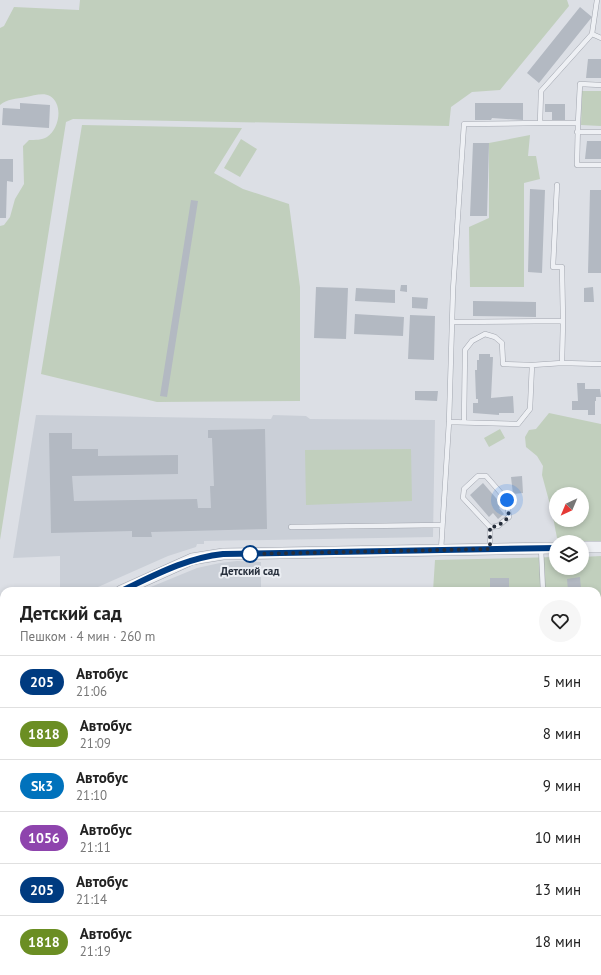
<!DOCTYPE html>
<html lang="ru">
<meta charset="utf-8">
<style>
:root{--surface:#fff;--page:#f6f6f6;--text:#222;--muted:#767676;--line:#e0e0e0}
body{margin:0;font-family:"PT Sans",sans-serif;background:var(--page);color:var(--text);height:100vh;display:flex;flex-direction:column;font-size:15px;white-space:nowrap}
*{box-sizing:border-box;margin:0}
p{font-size:13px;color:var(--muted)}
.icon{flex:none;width:22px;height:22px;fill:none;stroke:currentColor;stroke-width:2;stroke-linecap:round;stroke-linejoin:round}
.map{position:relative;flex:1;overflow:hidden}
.drawer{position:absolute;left:0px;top:587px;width:601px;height:388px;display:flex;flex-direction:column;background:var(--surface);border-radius:12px 12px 0 0;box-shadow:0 2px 6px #0003}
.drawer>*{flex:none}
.badge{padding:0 8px;border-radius:13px;font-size:14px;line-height:26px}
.needle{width:26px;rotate:224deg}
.controls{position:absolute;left:549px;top:487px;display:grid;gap:8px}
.controls a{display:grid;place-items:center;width:40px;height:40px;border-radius:50%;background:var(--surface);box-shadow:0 2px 6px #0003;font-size:20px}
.you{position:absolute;width:20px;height:20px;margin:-10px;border:3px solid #fff;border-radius:50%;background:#1a73e8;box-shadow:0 0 0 6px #1a73e833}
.map>.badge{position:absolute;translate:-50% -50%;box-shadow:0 0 0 2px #fff}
.round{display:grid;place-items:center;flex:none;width:42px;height:42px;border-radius:21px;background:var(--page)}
.head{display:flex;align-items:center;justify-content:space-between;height:68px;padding:0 20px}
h1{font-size:19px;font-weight:700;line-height:30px}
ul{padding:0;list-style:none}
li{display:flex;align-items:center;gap:12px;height:52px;padding:0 20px;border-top:1px solid var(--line)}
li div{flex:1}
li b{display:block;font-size:15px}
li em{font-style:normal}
li .badge{min-width:44px;font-weight:700;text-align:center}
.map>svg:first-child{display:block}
</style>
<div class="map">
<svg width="601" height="975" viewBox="0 0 601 975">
<rect width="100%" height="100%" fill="#dcdfe5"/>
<path fill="#cacfd7" d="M36 415 271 419 273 415 306 416 310 419 435 420 433 537 204 541V544H197L196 547 168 556 89 591H60V556L13 558Z
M237 561 261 562V591H141L197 568 220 563Z"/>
<path fill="#c1cfbd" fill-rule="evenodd" d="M80 0H567L569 6 500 90 472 92 451 107 449 126 73 119 66 122 0 540V226L4 225 10 217 15 199 24 184 23 146 29 140C35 140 42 140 47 137 59 129 64 105 50 96 43 92 33 96 26 97 16 99 7 99 0 105V28L4 26 14 7 79 10Z
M582 91H601V126L581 125Z
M82 125 242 128 214 173 243 189 289 204 300 287V401L157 402 41 374Z
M530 135 528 156H536L540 179 524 183V287H470L469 227 489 218V143Z
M241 139 257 149 240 177 224 168Z
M549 413 601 424V541L561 542 557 538 552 512 542 475 543 466 537 456 526 447 525 437 529 430 536 429ZM556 494H582V520H556Z
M500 429 505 438 489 447 484 438Z
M411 449 412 501 306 505 305 450Z
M601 556V893H597V591H433L435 560 556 557V568H582V557Z
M601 921V975H397L398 971H597V928Z
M31 971H235L230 975H32Z"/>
<path fill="#b3b9c2" d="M580 7 592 17 539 83 527 73Z
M588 59H601V78H586Z
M20 103 50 105 49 128 2 125 3 108 20 109Z
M475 103H523V120L492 118 491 120H475Z
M545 104H565V120H552V112H545Z
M587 141H601V159H585Z
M473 143H489L487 216H470Z
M0 159H13V182L7 181 6 218H0Z
M530 189 545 190 542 273 528 272Z
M590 190H601V273H588Z
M191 200 198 201 167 397 160 396Z
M401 285H407V292L400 291Z
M316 287 348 288 346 339 314 338Z
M593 287 594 302H584V288Z
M356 288 395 290V303L355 301Z
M412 297 428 298 427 309 412 308Z
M473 301 536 302V317L473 316Z
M355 314 404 317 403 336 354 334Z
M410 315 435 316 434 360 408 359Z
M479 354H490V357H493L491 398 513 396 514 413H499V415L473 413V403H478V399H476L475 370H477V360H479Z
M577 383H585V389H600L601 397H596V401H595V415H588V410H572V401H578Z
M415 391H438L437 401 415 400Z
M265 429 267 529 151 532 152 537H132V531L51 533 49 433H72V449H98V456L178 455V474L72 476 74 501 197 499 198 508H211L210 486H214L212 438H208V430Z
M522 476 523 493 513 494 511 477Z
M483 483 502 505 499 508 504 514 498 519 493 513 489 517 470 495Z
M580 577 581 589 568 590 567 579Z
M490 578H509V591H490Z
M0 702H4V731H0Z
M0 781 4 782V820L0 821Z
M0 854 4 856V885L0 886Z
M597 898H601V913H597Z
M0 913H4V936H0Z
M0 965H4V971H13V975H0Z"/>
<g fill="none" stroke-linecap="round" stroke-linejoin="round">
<defs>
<path id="service" d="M592 34 597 0
M540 123H578L580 84 601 85
M578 123 577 165H601
M577 132H601
M453 322 563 321 562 267H553L557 185
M562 363 563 321
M532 365 562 363 601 364
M449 422 518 424 530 409 532 365 503 364 502 343 495 337 485 334 472 341 465 350 464 422
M291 527 442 525
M490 527 498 526 509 517 507 500 486 476H478L464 489 463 498 490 527V549
M541 548 543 591
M441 550 449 422 453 290 464 124 540 123 541 91 592 34 601 38
M0 693H4
M17 975V971"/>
<path id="tertiary" d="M582 547H601
M121 591 192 559 223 554 556 548
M0 656 4 654"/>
</defs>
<use href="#service" stroke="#a2a6af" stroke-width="5.5"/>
<use href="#tertiary" stroke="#a2a6af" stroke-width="12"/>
<use href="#service" stroke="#eef0f4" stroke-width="4.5"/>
<use href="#tertiary" stroke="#eef0f4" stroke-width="11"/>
</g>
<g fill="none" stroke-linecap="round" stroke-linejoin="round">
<defs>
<path id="line" d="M121 591C155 575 186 558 223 554L556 548"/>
</defs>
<use href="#line" stroke="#fff" stroke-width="9"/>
<use href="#line" stroke="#003b80" stroke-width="6"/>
<path stroke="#262e3b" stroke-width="4" stroke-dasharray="0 7.2" d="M250 554 490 549V527L498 526 509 517 507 500"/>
</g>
<circle fill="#fff" stroke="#003b80" stroke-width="2" cx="250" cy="554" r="8"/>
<g text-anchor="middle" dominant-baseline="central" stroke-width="4" stroke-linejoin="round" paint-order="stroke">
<g font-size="11" font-weight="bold" fill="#262e3b" stroke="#ebeef3">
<text x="250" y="571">Детский сад</text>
</g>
</g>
</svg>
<div class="controls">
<a><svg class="needle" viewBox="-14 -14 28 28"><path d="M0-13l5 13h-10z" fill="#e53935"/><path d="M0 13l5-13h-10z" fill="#767676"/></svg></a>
<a><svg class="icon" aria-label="layers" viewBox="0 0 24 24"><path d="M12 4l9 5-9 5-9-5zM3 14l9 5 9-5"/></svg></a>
</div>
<div class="you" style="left:507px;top:500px"></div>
<section class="drawer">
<div class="head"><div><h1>Детский сад</h1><p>Пешком · 4 мин · 260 m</p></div><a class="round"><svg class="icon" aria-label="heart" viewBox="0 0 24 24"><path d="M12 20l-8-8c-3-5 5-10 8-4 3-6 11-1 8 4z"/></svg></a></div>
<ul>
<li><span class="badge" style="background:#003b80;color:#fff">205</span><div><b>Автобус</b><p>21:06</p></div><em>5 мин</em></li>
<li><span class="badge" style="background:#6b8e23;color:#fff">1818</span><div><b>Автобус</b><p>21:09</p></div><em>8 мин</em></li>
<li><span class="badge" style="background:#0072bc;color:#fff">Sk3</span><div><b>Автобус</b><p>21:10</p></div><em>9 мин</em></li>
<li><span class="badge" style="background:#8e44ad;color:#fff">1056</span><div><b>Автобус</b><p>21:11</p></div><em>10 мин</em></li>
<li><span class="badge" style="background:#003b80;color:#fff">205</span><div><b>Автобус</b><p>21:14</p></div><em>13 мин</em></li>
<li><span class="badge" style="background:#6b8e23;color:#fff">1818</span><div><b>Автобус</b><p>21:19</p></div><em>18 мин</em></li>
</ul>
</section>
</div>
